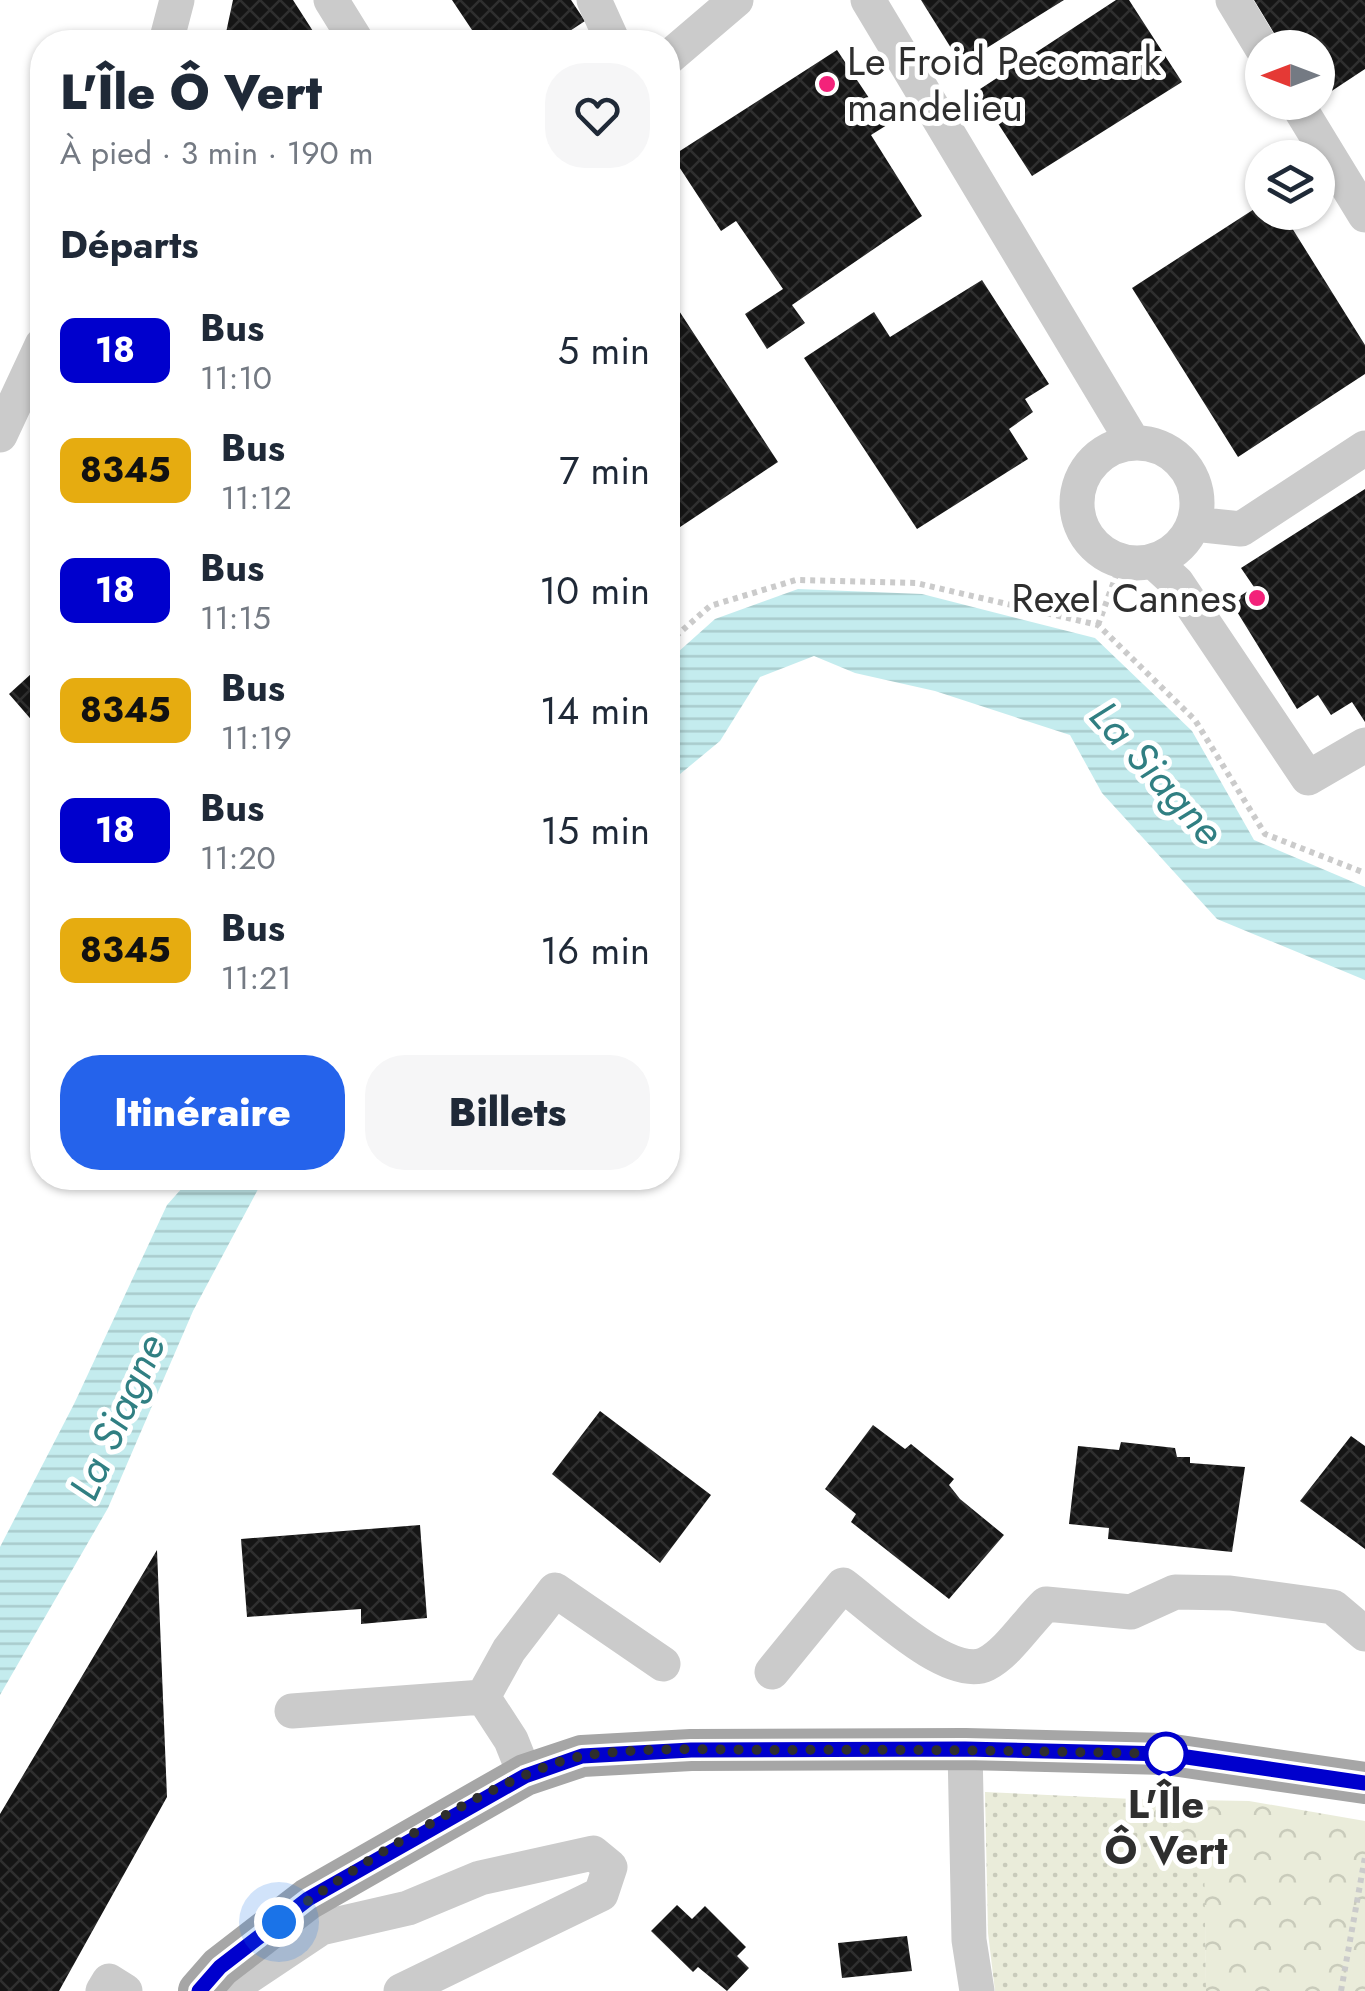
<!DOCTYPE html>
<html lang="fr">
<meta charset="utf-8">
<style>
:root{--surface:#fff;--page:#f6f6f7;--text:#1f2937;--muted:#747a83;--accent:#2563eb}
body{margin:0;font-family:Jost,sans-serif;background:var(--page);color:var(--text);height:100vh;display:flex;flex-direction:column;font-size:38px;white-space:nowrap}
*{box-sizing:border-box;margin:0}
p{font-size:32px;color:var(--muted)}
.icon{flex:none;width:55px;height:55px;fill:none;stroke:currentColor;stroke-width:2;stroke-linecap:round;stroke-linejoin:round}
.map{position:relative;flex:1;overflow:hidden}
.side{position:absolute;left:30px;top:30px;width:650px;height:1160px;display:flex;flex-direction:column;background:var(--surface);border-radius:40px;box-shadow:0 2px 8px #0004}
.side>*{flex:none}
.badge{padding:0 20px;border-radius:15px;font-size:35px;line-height:65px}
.needle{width:65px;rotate:270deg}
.buttons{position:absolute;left:1245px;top:30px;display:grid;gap:20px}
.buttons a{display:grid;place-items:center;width:90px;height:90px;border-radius:50%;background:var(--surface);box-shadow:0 2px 8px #0004;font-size:50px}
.you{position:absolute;width:50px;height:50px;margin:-25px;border:8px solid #fff;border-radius:50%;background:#1a73e8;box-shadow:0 0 0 15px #1a73e833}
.map>.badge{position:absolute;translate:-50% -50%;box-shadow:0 0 0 5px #fff}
h2{padding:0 30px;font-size:38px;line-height:90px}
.round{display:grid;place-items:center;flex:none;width:105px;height:105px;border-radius:40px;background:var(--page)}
.head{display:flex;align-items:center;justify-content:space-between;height:170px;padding:0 30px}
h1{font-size:48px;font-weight:800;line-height:75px}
.cta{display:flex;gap:20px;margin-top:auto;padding:20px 30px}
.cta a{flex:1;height:115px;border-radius:40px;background:var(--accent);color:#fff;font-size:40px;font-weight:800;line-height:115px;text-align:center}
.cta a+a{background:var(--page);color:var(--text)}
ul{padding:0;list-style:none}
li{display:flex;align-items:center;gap:30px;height:120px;padding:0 30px}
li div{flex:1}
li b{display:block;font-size:38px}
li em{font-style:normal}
li .badge{min-width:110px;font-weight:700;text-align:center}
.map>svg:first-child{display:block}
</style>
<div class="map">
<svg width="1365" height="1991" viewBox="0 0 1365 1991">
<defs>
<pattern id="grass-dots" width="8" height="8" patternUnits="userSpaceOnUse" patternTransform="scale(2.5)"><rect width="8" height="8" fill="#eaecda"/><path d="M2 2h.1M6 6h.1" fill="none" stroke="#c9cbbb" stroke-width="1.8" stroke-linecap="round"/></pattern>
<pattern id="forest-crowns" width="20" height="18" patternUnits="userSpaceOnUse" patternTransform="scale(2.5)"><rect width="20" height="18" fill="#eaecda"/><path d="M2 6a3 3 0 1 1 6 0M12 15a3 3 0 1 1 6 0" fill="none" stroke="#c9cbbb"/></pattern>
<pattern id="water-rules" width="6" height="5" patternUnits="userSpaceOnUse" patternTransform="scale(2.5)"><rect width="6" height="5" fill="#c4ecee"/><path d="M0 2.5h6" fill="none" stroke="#a9cbcc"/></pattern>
<pattern id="building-cross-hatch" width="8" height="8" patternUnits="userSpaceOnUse" patternTransform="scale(2.5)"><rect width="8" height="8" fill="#151515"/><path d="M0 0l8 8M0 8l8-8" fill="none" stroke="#2f2f2f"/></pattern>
</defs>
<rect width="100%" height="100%" fill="#fff"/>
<path fill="url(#grass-dots)" d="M985 1792 1133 1799 1205 1849 1206 1991H995L988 1933Z"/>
<path fill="url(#forest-crowns)" d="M1133 1799 1249 1801 1365 1821V1991H1206L1204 1849Z"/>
<path fill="url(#water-rules)" d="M798 589 922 594 1095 638 1192 731 1254 840 1365 887V980L1217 919 1102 793 1070 735 935 691 855 673 814 656 760 677 720 741 668 784V661L715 619Z
M191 1178H264L193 1311 108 1508 0 1695V1547L74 1404 167 1205Z"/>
<path fill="url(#building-cross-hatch)" d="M233 0H293L320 42H224Z
M452 0H571L585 21 553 42H480Z
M921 0H1064L961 64Z
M1116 0H1129L1182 82 1032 176 977 91Z
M1254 0H1365V69L1318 100V48H1283Z
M837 50 887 125 871 135 922 216 792 305 805 323 767 349 745 314 783 289 736 221 721 231 672 156Z
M1262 204V212H1282L1365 345V374L1238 457 1132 288Z
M982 280 1049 384 1025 399 1033 412 1009 429 1028 459 917 529 804 358 874 312 890 337Z
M668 294 778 462 668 535Z
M1365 489V722L1352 702 1331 715 1318 695 1297 709 1231 602 1254 587 1241 568Z
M42 664V732L9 694Z
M600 1411 711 1495 660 1563 552 1474Z
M873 1425 905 1449 911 1444 954 1479 949 1485 960 1499 1004 1535 949 1599 851 1522 856 1514 825 1489Z
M1351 1436 1365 1446V1549L1300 1501Z
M1121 1442 1175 1448 1177 1457H1190V1463L1245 1467 1232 1552 1108 1539 1109 1528 1069 1524 1078 1446 1119 1450Z
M420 1525 427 1618 361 1624V1609L247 1617 241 1539Z
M157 1550 167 1797 59 1991H0V1814Z
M677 1905 692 1919 705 1906 746 1947 737 1956 749 1968 727 1991 698 1967 693 1972 651 1931Z
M907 1936 912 1971 842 1978 838 1943Z"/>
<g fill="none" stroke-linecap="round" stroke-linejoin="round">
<path stroke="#cbcbcb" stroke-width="6" stroke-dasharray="5 5" stroke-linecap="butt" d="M1098 625 1121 562
M668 643 710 606 796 580 916 583 1098 625 1195 720 1265 834 1365 873
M1341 1991 1365 1857"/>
<path stroke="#cbcbcb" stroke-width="35" d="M331 0 357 42
M594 0 613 42
M868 0 1133 442
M1233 0 1262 48
M166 42 177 0
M668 58 736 0
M1296 102 1365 215
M0 435 42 345
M1077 503a60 60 0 1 1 120 0a60 60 0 1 1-120 0Z
M1194 524 1241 529 1365 448
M1154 562 1177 583 1308 778 1365 745
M772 1672 843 1585C874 1608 950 1682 986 1664 1008 1653 1028 1621 1046 1604L1131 1612 1175 1592 1230 1593 1333 1607 1365 1634
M292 1711 483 1697
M965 1749 969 1940 977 1991
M525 1775 511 1740 483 1697 509 1650 555 1590 663 1664
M103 1991 109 1981 125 1991
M215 1991 243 1980 321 1928 408 1908 480 1878 593 1853 610 1867 601 1894 401 1991"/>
<path stroke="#a6a6a6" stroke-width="42" d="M199 1991 220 1967 308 1899 525 1775 582 1756 691 1750 965 1749 1166 1754 1365 1783"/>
</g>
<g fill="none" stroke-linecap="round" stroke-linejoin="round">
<defs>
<path id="line" d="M199 1991 220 1967 308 1899 525 1776 582 1756 691 1750 965 1749 1166 1754 1365 1783"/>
</defs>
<use href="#line" stroke="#fff" stroke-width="22"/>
<use href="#line" stroke="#0000cd" stroke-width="15"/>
<path stroke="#2e2e2e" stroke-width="10" stroke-dasharray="0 18" d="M279 1922C340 1875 510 1768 583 1756 647 1746 716 1750 780 1750 909 1749 1037 1751 1166 1754"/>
</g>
<g fill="#f3227a" stroke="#fff" stroke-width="4">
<circle cx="827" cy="84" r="10"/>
<circle cx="1257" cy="598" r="10"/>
</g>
<circle fill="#fff" stroke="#0000cd" stroke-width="5" cx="1166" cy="1754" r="20"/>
<g text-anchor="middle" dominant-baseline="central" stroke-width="10" stroke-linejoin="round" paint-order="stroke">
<g font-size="40" fill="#2e2e2e" stroke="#fff" text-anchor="start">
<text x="847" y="61">Le Froid Pecomark<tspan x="847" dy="46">mandelieu</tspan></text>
<text x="1237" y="598" text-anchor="end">Rexel Cannes</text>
</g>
<g font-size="40" font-weight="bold" fill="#2e2e2e" stroke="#fff">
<text x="1166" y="1804">L'Île<tspan x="1166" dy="46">Ô Vert</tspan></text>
</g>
<g font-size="42" font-style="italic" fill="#307f82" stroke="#fff">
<text transform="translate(1157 773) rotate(48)">La Siagne</text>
<text transform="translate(117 1417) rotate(-66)">La Siagne</text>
</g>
</g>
</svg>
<div class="buttons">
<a><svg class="needle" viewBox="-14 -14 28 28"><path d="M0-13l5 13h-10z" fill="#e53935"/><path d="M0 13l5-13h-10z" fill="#747a83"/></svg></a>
<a><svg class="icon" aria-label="layers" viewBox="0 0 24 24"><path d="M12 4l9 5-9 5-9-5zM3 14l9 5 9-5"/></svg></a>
</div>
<div class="you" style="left:279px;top:1922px"></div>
<section class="side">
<div class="head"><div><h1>L'Île Ô Vert</h1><p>À pied · 3 min · 190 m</p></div><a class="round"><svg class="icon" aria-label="heart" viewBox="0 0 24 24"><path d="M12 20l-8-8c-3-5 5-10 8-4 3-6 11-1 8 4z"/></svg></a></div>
<h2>Départs</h2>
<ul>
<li><span class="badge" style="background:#0000cd;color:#fff">18</span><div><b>Bus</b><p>11:10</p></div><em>5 min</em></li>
<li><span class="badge" style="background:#e6ac10;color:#111">8345</span><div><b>Bus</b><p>11:12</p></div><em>7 min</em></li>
<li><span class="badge" style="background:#0000cd;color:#fff">18</span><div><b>Bus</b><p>11:15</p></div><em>10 min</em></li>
<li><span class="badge" style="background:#e6ac10;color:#111">8345</span><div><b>Bus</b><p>11:19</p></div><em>14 min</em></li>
<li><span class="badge" style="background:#0000cd;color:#fff">18</span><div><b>Bus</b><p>11:20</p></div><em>15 min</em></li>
<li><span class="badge" style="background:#e6ac10;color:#111">8345</span><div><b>Bus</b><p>11:21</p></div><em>16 min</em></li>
</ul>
<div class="cta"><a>Itinéraire</a><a>Billets</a></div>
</section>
</div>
